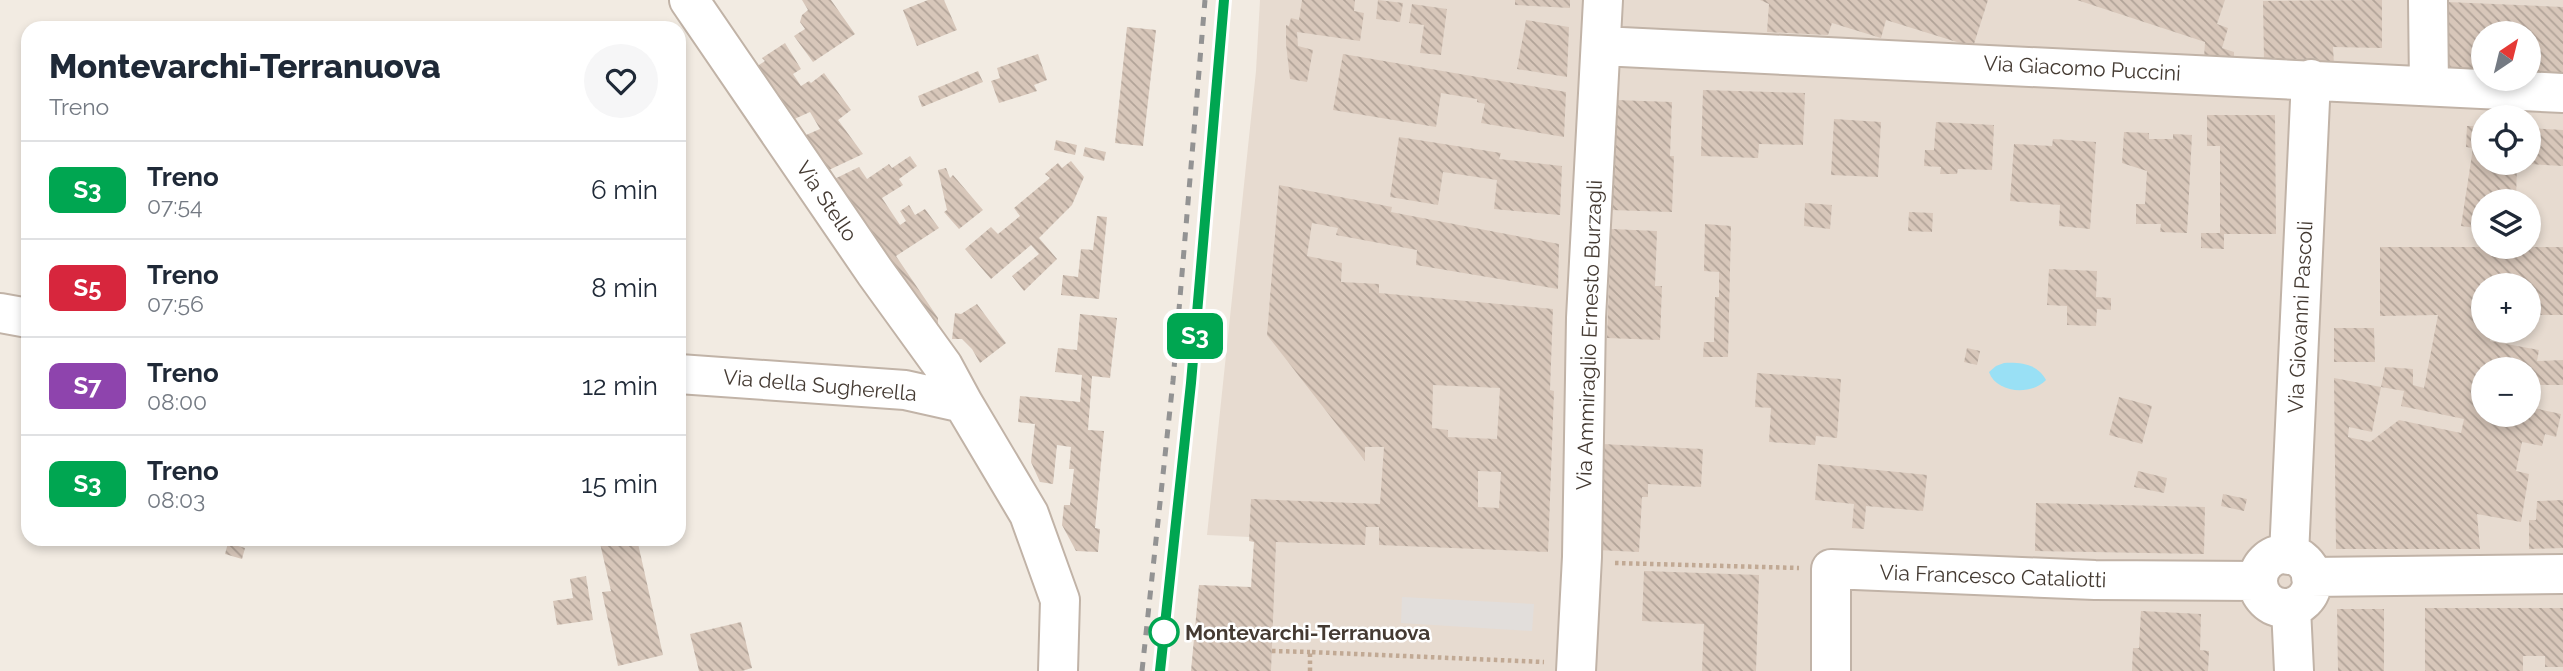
<!DOCTYPE html>
<html lang="it">
<meta charset="utf-8">
<style>
:root{--surface:#fff;--page:#f6f6f7;--text:#1f2937;--muted:#747a83;--line:#e0e1e3}
body{margin:0;font-family:Raleway,sans-serif;background:var(--page);color:var(--text);height:100vh;display:flex;flex-direction:column;font-size:26px;white-space:nowrap}
*{box-sizing:border-box;margin:0}
p{font-size:23px;color:var(--muted)}
.icon{flex:none;width:38px;height:38px;fill:none;stroke:currentColor;stroke-width:2;stroke-linecap:round;stroke-linejoin:round}
.map{position:relative;flex:1;overflow:hidden}
.details{position:absolute;left:21px;top:21px;width:665px;height:525px;display:flex;flex-direction:column;background:var(--surface);border-radius:21px;box-shadow:0 4px 10px #0003}
.details>*{flex:none}
.badge{padding:0 14px;border-radius:10px;font-size:24px;line-height:46px}
.needle{width:46px;rotate:35deg}
.buttons{position:absolute;left:2471px;top:21px;display:grid;gap:14px}
.buttons a{display:grid;place-items:center;width:70px;height:70px;border-radius:50%;background:var(--surface);box-shadow:0 4px 10px #0003;font-size:35px}
.map>.badge{position:absolute;translate:-50% -50%;box-shadow:0 0 0 4px #fff}
.round{display:grid;place-items:center;flex:none;width:74px;height:74px;border-radius:37px;background:var(--page)}
.overview{display:flex;align-items:center;justify-content:space-between;height:119px;padding:0 28px}
h1{font-size:33px;font-weight:800;line-height:52px}
ul{padding:0;list-style:none}
li{display:flex;align-items:center;gap:21px;height:98px;padding:0 28px;border-top:2px solid var(--line)}
li div{flex:1}
li b{display:block;font-size:26px}
li em{font-style:normal}
li .badge{min-width:77px;font-weight:700;text-align:center}
.map>svg:first-child{display:block}
</style>
<div class="map">
<svg width="2563" height="671" viewBox="0 0 2563 671">
<defs>
<pattern id="building-back-hatch" width="6" height="6" patternUnits="userSpaceOnUse" patternTransform="scale(1.75)"><rect width="6" height="6" fill="#d8c7ba"/><path d="M-1 5l2 2M0 0l6 6M5-1l2 2" fill="none" stroke="#b1a398"/></pattern>
</defs>
<rect width="100%" height="100%" fill="#f2ebe2"/>
<path fill="#e7dbd0" fill-rule="evenodd" d="M1260 0H2563V671H1258L1270 538 1207 535 1256 71ZM2483 33H2529V79H2483ZM2483 117H2529V163H2483ZM2483 201H2529V247H2483ZM2483 285H2529V331H2483ZM2483 369H2529V415H2483Z"/>
<path fill="#e2dedb" d="M1402 597 1534 604 1532 631 1401 623Z"/>
<path fill="#99e0f5" d="M2004 363C2020 362 2038 364 2046 380 2031 396 1996 393 1989 372L1996 366Z"/>
<path fill="url(#building-back-hatch)" fill-rule="evenodd" d="M802 0H831L855 34 813 62 794 36 805 29 800 22 802 15 808 10Z
M928 0H944L957 30 917 46 903 10Z
M1302 0H1355L1354 11 1364 13 1360 41 1297 32 1298 46 1313 50 1307 82 1290 79 1286 44V25L1289 26 1291 18 1299 20Z
M1378 0 1403 3 1400 22 1376 19Z
M1515 0H1570V8L1515 5Z
M1760 0H1988L1973 47 1886 20 1881 38 1832 23 1828 35 1767 32 1769 4Z
M2077 0H2225L2217 24 2228 28 2222 48 2234 52V60L2204 58 2205 42Z
M2382 0V48L2333 47 2334 65 2264 61 2263 1Z
M2447 2 2563 7V75L2529 74V33H2483V71L2447 70Z
M1412 4 1447 9 1441 55 1420 53 1424 25 1409 23Z
M1526 20 1569 27 1567 77 1517 69Z
M1127 27 1156 30 1143 146 1115 143Z
M785 43 801 69 793 74 801 86 809 81 811 83 824 73 851 110 838 120 863 154 816 176 792 141 820 129 810 112 781 125 746 73 765 61 762 58Z
M1038 54 1047 80 1034 85 1037 91 999 103 991 81 1000 78 997 68Z
M1343 54 1566 92 1564 137 1481 123 1485 104 1477 102V99L1441 93 1436 127 1333 110Z
M978 71 983 82 922 107 918 96Z
M1703 90 1805 93 1803 145 1759 144 1758 158 1701 156Z
M1615 100 1672 102 1670 156H1674L1672 212 1611 210Z
M2207 115H2275L2276 234H2224V249L2201 248V233H2220V146H2207Z
M1834 119 1881 122 1878 177 1831 175Z
M1936 122 1994 125 1992 170 1958 169 1957 174H1940L1941 167 1924 166 1925 150H1934Z
M2467 126H2483V163H2517L2516 201H2483V229L2461 226 2473 148 2466 147Z
M2529 128 2563 130V166L2529 164Z
M2124 132 2149 133V139H2173V134L2192 135 2187 233 2160 232 2161 224H2136V204H2145L2147 171 2122 163Z
M1399 137 1501 153 1499 159 1562 166 1560 215 1494 209 1497 180 1443 172 1438 205 1390 197Z
M2053 139 2096 142 2090 229 2059 226 2060 205 2010 201 2014 144 2052 146Z
M1056 140 1077 145 1075 155 1054 150Z
M1085 147 1106 152 1104 161 1083 156Z
M910 156 917 166 899 179 903 185 882 198 900 225 906 221 900 211 909 205 915 215 925 209 939 228 896 256 938 318V338L822 185 859 167 867 179 889 164 892 168Z
M1071 161 1084 177 1072 205 1039 238 1057 259 1024 291 1012 276 1039 254 1031 245 991 279 965 249 991 227 998 234 1020 216 1014 208 1050 178 1045 174 1058 163 1062 168Z
M946 168 950 178 953 175 983 210 959 229 944 212 947 210 938 170Z
M1279 185 1392 207 1391 212 1559 244 1558 289 1416 265 1417 250 1336 235 1338 228 1312 223 1307 256 1342 263 1341 282 1379 284V293L1553 309 1550 390 1554 391 1548 552 1379 545V527H1366L1365 545 1276 542 1271 671H1191L1199 585 1251 587 1254 542 1249 541 1251 499 1380 504 1384 447H1365V461L1267 335ZM1433 385 1500 388 1497 439 1448 437V430L1432 428ZM1478 471 1501 472 1499 508 1478 507Z
M1805 203 1832 205 1830 229 1804 226Z
M1909 212 1933 213 1932 232 1908 231Z
M1097 216 1107 217 1099 299 1061 295 1063 275 1078 277 1081 249 1093 250Z
M1705 224 1731 226 1728 357H1703L1704 342H1714L1715 297H1719V272L1704 271Z
M1611 229 1657 231 1655 286H1662L1660 340 1607 338Z
M2380 247H2563V315H2529V285H2483V331H2491L2490 341 2539 350 2537 361 2563 360V385H2533L2529 397V369H2483V415H2529V407L2561 414 2556 437 2545 434 2542 446 2522 442 2516 471 2529 474 2521 522 2477 514 2480 549H2336L2334 378 2381 387 2372 432 2349 427 2348 437 2370 442 2399 420 2461 433 2464 419 2401 406 2404 391 2381 387 2385 367 2413 369V385L2424 388 2438 315 2380 316Z
M2049 269 2097 271 2096 297 2111 298V310L2097 309 2096 326 2067 325V306L2047 305Z
M977 304 1006 343 980 363 972 349 962 339H952L955 313 961 314Z
M1080 314 1117 318 1110 378 1092 376 1088 430 1104 431 1095 528 1100 529 1098 552 1076 551 1062 525 1064 505H1070L1074 469H1069L1071 447 1057 445 1053 484 1040 482 1031 462 1035 424 1018 422 1020 396 1080 402 1082 375 1055 372 1058 348 1077 350Z
M2334 328H2374L2375 362H2334Z
M1967 348 1980 351 1977 365 1964 362Z
M1757 373 1841 379 1837 438 1816 436 1815 445 1769 442 1771 408 1755 407Z
M2119 397 2152 406 2142 444 2109 435Z
M1602 444 1703 449 1701 487 1648 484V497H1642L1639 552 1597 550Z
M1818 464 1927 475 1923 511 1866 506 1864 529 1852 528 1854 504 1815 500Z
M2138 471 2167 478 2164 493 2134 487Z
M2223 494 2247 499 2244 511 2221 506Z
M2563 500V548L2529 549V520H2536L2537 501Z
M2036 503 2205 507 2204 554 2035 551Z
M599 539H637L663 655 618 666 602 592 611 591Z
M228 543 245 548 242 559 225 554Z
M1644 571 1759 575 1756 671H1702L1704 624 1642 621Z
M586 576 593 620 557 625 553 601 573 598 570 579Z
M2425 608H2563V667H2545V656H2523V671H2425Z
M2337 609H2384V671H2338Z
M2141 611 2201 614 2200 650 2209 651 2208 671H2132L2133 648H2139Z
M741 622 752 668 742 671H699L690 634Z"/>
<g fill="none" stroke-linecap="round" stroke-linejoin="round">
<defs>
<path id="minor" d="M689 0 875 272 943 366 963 403
M2428 0 2429 86
M1601 46 2563 93
M0 313 28 318
M679 374 905 390 963 403 1029 514 1060 600 1058 671
M2258 581a27 27 0 1 1 54 0a27 27 0 1 1-54 0Z
M2289 555 2311 79
M2311 577 2563 574
M2291 608 2294 671
M1576 671 1582 557 1586 318 1603 0
M1831 671V569L2095 580 2257 581"/>
</defs>
<use href="#minor" stroke="#c1b3a7" stroke-width="42"/>
<path stroke="#c1a994" stroke-width="4.5" stroke-dasharray="3.5 3.5" stroke-linecap="butt" d="M1615 563 1799 568
M1272 651 1310 652
M1310 671V652L1544 662"/>
<use href="#minor" stroke="#fff" stroke-width="38"/>
<path stroke="#939393" stroke-width="5" stroke-dasharray="9 9" stroke-linecap="butt" d="M1142 671 1173 381 1205 0
M1160 671 1191 383 1224 0"/>
</g>
<g fill="none" stroke-linecap="round" stroke-linejoin="round">
<defs>
<path id="line" d="M1160 671 1191 383 1224 0"/>
</defs>
<use href="#line" stroke="#fff" stroke-width="16"/>
<use href="#line" stroke="#00a651" stroke-width="10"/>
</g>
<circle fill="#fff" stroke="#00a651" stroke-width="3.5" cx="1164" cy="632" r="14"/>
<g text-anchor="middle" dominant-baseline="central" stroke-width="5" stroke-linejoin="round" paint-order="stroke">
<g font-size="21" fill="#443a32" stroke="#fff">
<text transform="translate(2082 68) rotate(3)">Via Giacomo Puccini</text>
<text transform="translate(827 201) rotate(56)">Via Stello</text>
<text transform="translate(2300 317) rotate(-87)">Via Giovanni Pascoli</text>
<text transform="translate(1589 335) rotate(-88)">Via Ammiraglio Ernesto Burzagli</text>
<text transform="translate(820 385) rotate(5)">Via della Sugherella</text>
<text transform="translate(1993 576) rotate(2)">Via Francesco Cataliotti</text>
</g>
<g font-size="21" font-weight="bold" fill="#443a32" stroke="#fff" text-anchor="start">
<text x="1185" y="632">Montevarchi-Terranuova</text>
</g>
</g>
</svg>
<div class="buttons">
<a><svg class="needle" viewBox="-14 -14 28 28"><path d="M0-13l5 13h-10z" fill="#e53935"/><path d="M0 13l5-13h-10z" fill="#747a83"/></svg></a>
<a><svg class="icon" aria-label="locate" viewBox="0 0 24 24"><circle cx="12" cy="12" r="6"/><path d="M12 2v4M12 18v4M2 12h4M18 12h4"/></svg></a>
<a><svg class="icon" aria-label="layers" viewBox="0 0 24 24"><path d="M12 4l9 5-9 5-9-5zM3 14l9 5 9-5"/></svg></a>
<a>+</a>
<a>−</a>
</div>
<b class="badge" style="left:1195px;top:336px;background:#00a651;color:#fff">S3</b>
<section class="details">
<div class="overview"><div><h1>Montevarchi-Terranuova</h1><p>Treno</p></div><a class="round"><svg class="icon" aria-label="heart" viewBox="0 0 24 24"><path d="M12 20l-8-8c-3-5 5-10 8-4 3-6 11-1 8 4z"/></svg></a></div>
<ul>
<li><span class="badge" style="background:#00a651;color:#fff">S3</span><div><b>Treno</b><p>07:54</p></div><em>6 min</em></li>
<li><span class="badge" style="background:#d7263d;color:#fff">S5</span><div><b>Treno</b><p>07:56</p></div><em>8 min</em></li>
<li><span class="badge" style="background:#8e44ad;color:#fff">S7</span><div><b>Treno</b><p>08:00</p></div><em>12 min</em></li>
<li><span class="badge" style="background:#00a651;color:#fff">S3</span><div><b>Treno</b><p>08:03</p></div><em>15 min</em></li>
</ul>
</section>
</div>
